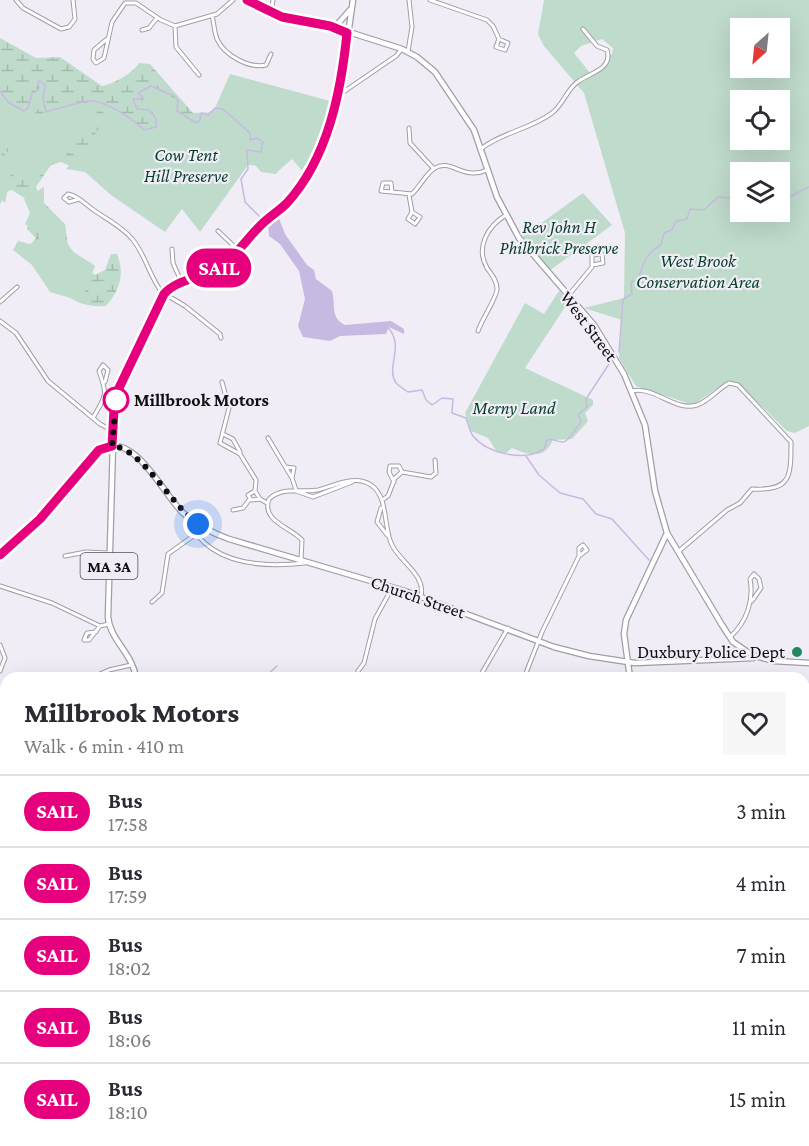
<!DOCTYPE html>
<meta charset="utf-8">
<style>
:root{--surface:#fff;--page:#f7f7f7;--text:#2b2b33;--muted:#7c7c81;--line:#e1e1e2}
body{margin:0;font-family:"Crimson Pro",serif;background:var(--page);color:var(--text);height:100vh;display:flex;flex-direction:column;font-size:22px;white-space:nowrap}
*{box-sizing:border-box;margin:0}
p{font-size:20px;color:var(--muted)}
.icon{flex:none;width:33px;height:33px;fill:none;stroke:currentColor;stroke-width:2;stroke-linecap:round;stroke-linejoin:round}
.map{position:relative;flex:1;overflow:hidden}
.sheet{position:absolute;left:0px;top:672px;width:810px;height:474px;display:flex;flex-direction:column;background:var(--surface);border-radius:18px 18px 0 0;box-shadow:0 6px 24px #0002}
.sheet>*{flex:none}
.badge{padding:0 12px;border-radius:20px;font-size:21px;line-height:39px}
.needle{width:39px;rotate:207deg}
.controls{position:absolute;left:730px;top:18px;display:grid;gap:12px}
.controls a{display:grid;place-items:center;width:60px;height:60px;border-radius:0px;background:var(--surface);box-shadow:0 6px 24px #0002;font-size:30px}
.you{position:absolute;width:30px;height:30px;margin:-15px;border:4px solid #fff;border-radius:50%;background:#1a73e8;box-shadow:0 0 0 9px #1a73e833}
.map>.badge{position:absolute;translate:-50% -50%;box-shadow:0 0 0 3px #fff}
.round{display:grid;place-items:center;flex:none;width:63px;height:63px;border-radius:0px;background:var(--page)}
.overview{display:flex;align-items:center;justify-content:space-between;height:102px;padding:0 24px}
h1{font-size:28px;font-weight:800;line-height:45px}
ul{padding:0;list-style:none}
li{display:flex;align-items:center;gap:18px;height:72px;padding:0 24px;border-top:2px solid var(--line)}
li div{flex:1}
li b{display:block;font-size:22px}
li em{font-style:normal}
li .badge{min-width:66px;font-weight:700;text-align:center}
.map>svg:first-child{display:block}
</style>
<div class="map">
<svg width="809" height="1146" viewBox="0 0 809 1146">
<defs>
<pattern id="wetland-marsh" width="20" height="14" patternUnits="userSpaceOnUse" patternTransform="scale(1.5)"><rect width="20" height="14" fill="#bfdbcb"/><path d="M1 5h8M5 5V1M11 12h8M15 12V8" fill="none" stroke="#a3bbad"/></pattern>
</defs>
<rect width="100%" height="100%" fill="#f0edf6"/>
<path fill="url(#wetland-marsh)" d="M0 38 36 58 60 57 102 86C114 84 133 73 139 63L150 64 193 113 218 112 280 168 276 174 261 172 253 162 70 166 61 162 51 165 36 187 40 199 65 224 68 247 73 256 95 275 105 270 111 254H117C125 274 120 290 106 306 66 310 48 277 26 249L36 238 27 229 32 214 29 201 12 190 5 192 0 205Z"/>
<path fill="#bfdbcb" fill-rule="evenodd" d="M544 0H809V426L795 433 787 431 744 389 723 384 693 405 636 386 619 358 622 320 584 308 624 298 625 233 584 93 544 46 538 34ZM741 28H780V68H741ZM602 39 613 48 612 55 607 54 602 67 591 74 574 53 581 46ZM741 100H780V140H741ZM741 172H780V212H741Z
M230 74 334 102 304 173 292 159 275 174 261 166 248 165 200 232 182 209 165 232 111 195 85 172 66 169 88 145 111 110C123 112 136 122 143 131L158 126 152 110 147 107 138 109 132 98 143 101 144 98 138 94 152 86 178 101 176 107 178 113 197 123 200 121 201 114 208 116 215 108Z
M39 81 44 83C46 97 41 105 33 116L37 121C46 107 88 99 103 104L66 155 47 167 35 182 28 184 24 175 11 174 5 203 0 198V164L9 166 15 161 4 154 10 150 4 146 0 133V91L8 102 24 111 28 108 32 94 39 89Z
M44 187V206C66 220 58 227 69 246 75 256 87 259 95 266L81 301 50 292 32 265 13 250 18 241 30 244 39 240 38 233 25 224 30 213 24 199Z
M583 193 612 225 549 271 522 237Z
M559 291 569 301 525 368 593 400V405L585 413 588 421 572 439 553 440C545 459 530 456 512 448L506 453 497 452 488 438 471 431 465 413 525 303 544 314Z
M809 944V1015L804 1012V951Z"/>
<path fill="#c7bae2" d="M278 216 285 234 307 265 314 270 316 279 332 291C336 305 330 318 345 325L391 321 404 329V334L389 327 386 334 340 336 330 341 303 337 298 326 305 299 299 271 280 244 269 236 268 223Z"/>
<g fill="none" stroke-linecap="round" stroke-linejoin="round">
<path stroke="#c7bae2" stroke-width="1.5" d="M0 91 8 102 24 111 28 108 32 94 39 89 38 82 40 81 45 85 43 98 46 112C57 109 76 103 87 101 104 99 133 119 144 130L156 127V119L149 110 137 109 133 99H144L138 93 151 86 174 96 178 101 177 111 196 123 200 120 201 113 208 115 215 108 223 109 250 133V140L257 138 263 142 261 152 247 150 248 169 241 179 245 202 263 220
M780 202 809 187
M387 326C406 347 385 366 396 383 399 386 405 390 408 392L422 390 426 400 432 405 442 398 453 399 452 413 466 418C468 423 470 432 473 436 488 454 525 462 544 449L547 440C554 438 556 442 563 442 569 442 576 427 581 422L578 415 587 407 586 399 611 361
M619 352 623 299 632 294 631 282 639 279C641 266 648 251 661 245L664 233 672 230 676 221 687 219 690 209 704 210 718 197 741 199
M526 456 539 475 560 493 583 499 596 514 612 519 649 560
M264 678 277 666
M804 686 809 687"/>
<path stroke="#c7bae2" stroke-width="4.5" d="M0 800 6 803"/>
<defs>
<path id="minor" d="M16 0 23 8 61 29 69 27 75 19 73 0
M430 0 487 20 493 26 499 39 496 47 505 50 508 43 499 39
M271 12 273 0
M212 15C214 23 214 31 217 39 224 55 249 69 266 65L271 54
M175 26 176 47 199 75
M142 30 149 28 157 18
M107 39 94 50 93 59 96 63 104 58 112 22 125 3H136L161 20 175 26 217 14 233 0
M408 51 412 27 409 0
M339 95 396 56 402 49
M409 128 410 143 434 169
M482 148C503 132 531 129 552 113 564 104 567 88 579 81 590 73 613 69 607 50L597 46 583 29
M392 192 381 191 383 183H391L392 192 412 194C420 187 426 173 435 168 451 158 463 181 487 170
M409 195 412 212 420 217 415 224 408 219 412 212
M79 199 69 202 64 198 68 194C79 196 86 205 95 211 108 220 124 228 133 240 146 256 150 278 163 294
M218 231 237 249
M172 249 173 263 181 281
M165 294 185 306 220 334 221 338
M568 296 592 267V255L602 254 603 263 592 265
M0 302 17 287
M0 321 16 333 48 381 100 424 113 431
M478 331C481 321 498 295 497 289 497 280 491 274 487 268 475 247 488 226 506 215
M222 382 229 408 220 443 240 454 256 480 255 491
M632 391C655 386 675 412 697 405 709 401 718 389 729 383L738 385 791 442C791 477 791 491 752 489L740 503 727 510 679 551
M93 418C106 395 108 396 99 371L103 365 108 370 105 382
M223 434 233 439 240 452
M268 438 292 478 294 468 286 467
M402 472 431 477 436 473 435 460
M292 478 296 490
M394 482 389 472 390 466H399L402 472
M296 491 313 497 352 482
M260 499 251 500 248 495 255 491 260 499 267 503
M382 500 388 496 395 478 402 472
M381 508 377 522 388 536
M233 510 243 508 249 500
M187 518C207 565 261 568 305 563
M583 545 587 550 579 556V548Z
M65 556 86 552 109 553
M301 560 302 540C290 527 261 521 269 499 283 486 301 493 318 490 334 486 355 474 371 485 389 497 383 528 392 545 400 562 426 575 421 596
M0 586 52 603 100 626 109 624
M152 602 162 593 168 554 196 534
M96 632 87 633 84 640H89L100 626
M730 637C747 622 754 600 750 579L754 574 759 579 761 588 752 601
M0 645 5 658 0 671
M358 671 364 663 375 619 392 588
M91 678 109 670 131 665
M479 678 508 628
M524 678 542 632 579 556
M804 812 809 813
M0 888 6 883
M0 891 6 887
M0 967H6
M804 1102 809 1100
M359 1140 367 1146
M539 1146 540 1140"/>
<path id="major" d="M247 0 282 17 330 26 402 49 417 57 435 72 474 130 497 197 519 238 594 325 624 374 645 425 655 491 667 533 722 625 733 642 752 655 774 661 809 663
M335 27 350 10
M0 555 40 519 100 449C134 430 163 494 183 513 197 525 212 533 229 539L405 591 554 647 589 656 635 663 753 658
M136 678C133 654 110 640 108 617L114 409 121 381 163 294 178 283 204 276 222 266 261 225 286 204 299 186 314 160 339 97 353 0
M630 678 624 634 626 620 667 533
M34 1140 37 1146
M684 1140 685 1146"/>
</defs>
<use href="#minor" stroke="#a19ea7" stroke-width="5"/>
<use href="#major" stroke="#a19ea7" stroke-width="7"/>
<use href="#minor" stroke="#fff" stroke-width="3"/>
<use href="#major" stroke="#fff" stroke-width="4.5"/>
</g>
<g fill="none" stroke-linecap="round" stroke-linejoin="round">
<defs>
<path id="line" d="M0 555 40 519 99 450 112 446 114 409 119 388 164 294C179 277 206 279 224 264 237 254 247 239 259 227 267 218 278 212 287 203 328 158 341 92 347 33L330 26 282 17 247 0"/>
</defs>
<use href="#line" stroke="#fff" stroke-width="14"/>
<use href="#line" stroke="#e6007e" stroke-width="9"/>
<path stroke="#0f0e11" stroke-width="6" stroke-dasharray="0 10.8" d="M116 400 112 446C142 448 170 504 198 524"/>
</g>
<circle fill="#fff" stroke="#e6007e" stroke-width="3" cx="116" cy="400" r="12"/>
<circle fill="#25855d" stroke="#f0edf6" stroke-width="2" cx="797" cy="652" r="6"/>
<g text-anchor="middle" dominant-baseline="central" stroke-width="4.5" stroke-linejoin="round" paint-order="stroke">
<rect fill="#f0edf6" stroke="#525156" stroke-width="1.5" x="80.5" y="553" width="57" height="26" rx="4.5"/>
<g font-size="16" font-weight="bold" fill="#0f0e11">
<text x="109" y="566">MA 3A</text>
</g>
<g font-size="18" font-style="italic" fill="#053f29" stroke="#f0edf6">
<text x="186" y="155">Cow Tent<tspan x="186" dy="21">Hill Preserve</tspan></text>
<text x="559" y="227">Rev John H<tspan x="559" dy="21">Philbrick Preserve</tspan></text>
<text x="698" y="261">West Brook<tspan x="698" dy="21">Conservation Area</tspan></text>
<text x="514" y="408">Merny Land</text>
</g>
<g font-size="18" fill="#0f0e11" stroke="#f0edf6">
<text transform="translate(589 326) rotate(53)">West Street</text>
<text transform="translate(418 597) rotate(19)">Church Street</text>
</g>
<g font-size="18" font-weight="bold" fill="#0f0e11" stroke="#f0edf6" text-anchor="start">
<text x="134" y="400">Millbrook Motors</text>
</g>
<g font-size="18" fill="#0f0e11" stroke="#f0edf6" text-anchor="end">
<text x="785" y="652">Duxbury Police Dept</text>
</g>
</g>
</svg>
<div class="controls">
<a><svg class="needle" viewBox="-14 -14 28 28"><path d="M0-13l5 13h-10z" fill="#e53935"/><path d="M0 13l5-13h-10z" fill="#7c7c81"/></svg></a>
<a><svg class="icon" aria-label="locate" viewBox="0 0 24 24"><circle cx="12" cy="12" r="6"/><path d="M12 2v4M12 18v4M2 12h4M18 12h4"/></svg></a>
<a><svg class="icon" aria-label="layers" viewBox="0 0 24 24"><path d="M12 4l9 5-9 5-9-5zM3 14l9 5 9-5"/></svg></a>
</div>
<div class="you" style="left:198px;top:524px"></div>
<b class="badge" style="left:219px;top:268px;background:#e6007e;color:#fff">SAIL</b>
<section class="sheet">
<div class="overview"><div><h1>Millbrook Motors</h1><p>Walk · 6 min · 410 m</p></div><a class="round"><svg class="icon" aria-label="heart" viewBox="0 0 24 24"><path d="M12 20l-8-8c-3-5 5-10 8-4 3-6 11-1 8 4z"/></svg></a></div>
<ul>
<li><span class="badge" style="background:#e6007e;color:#fff">SAIL</span><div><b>Bus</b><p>17:58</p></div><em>3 min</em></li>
<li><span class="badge" style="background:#e6007e;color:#fff">SAIL</span><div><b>Bus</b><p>17:59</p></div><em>4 min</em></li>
<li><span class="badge" style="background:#e6007e;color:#fff">SAIL</span><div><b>Bus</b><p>18:02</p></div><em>7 min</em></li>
<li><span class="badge" style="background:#e6007e;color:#fff">SAIL</span><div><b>Bus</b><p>18:06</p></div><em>11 min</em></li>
<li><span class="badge" style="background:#e6007e;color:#fff">SAIL</span><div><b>Bus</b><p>18:10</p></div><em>15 min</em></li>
</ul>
</section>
</div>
